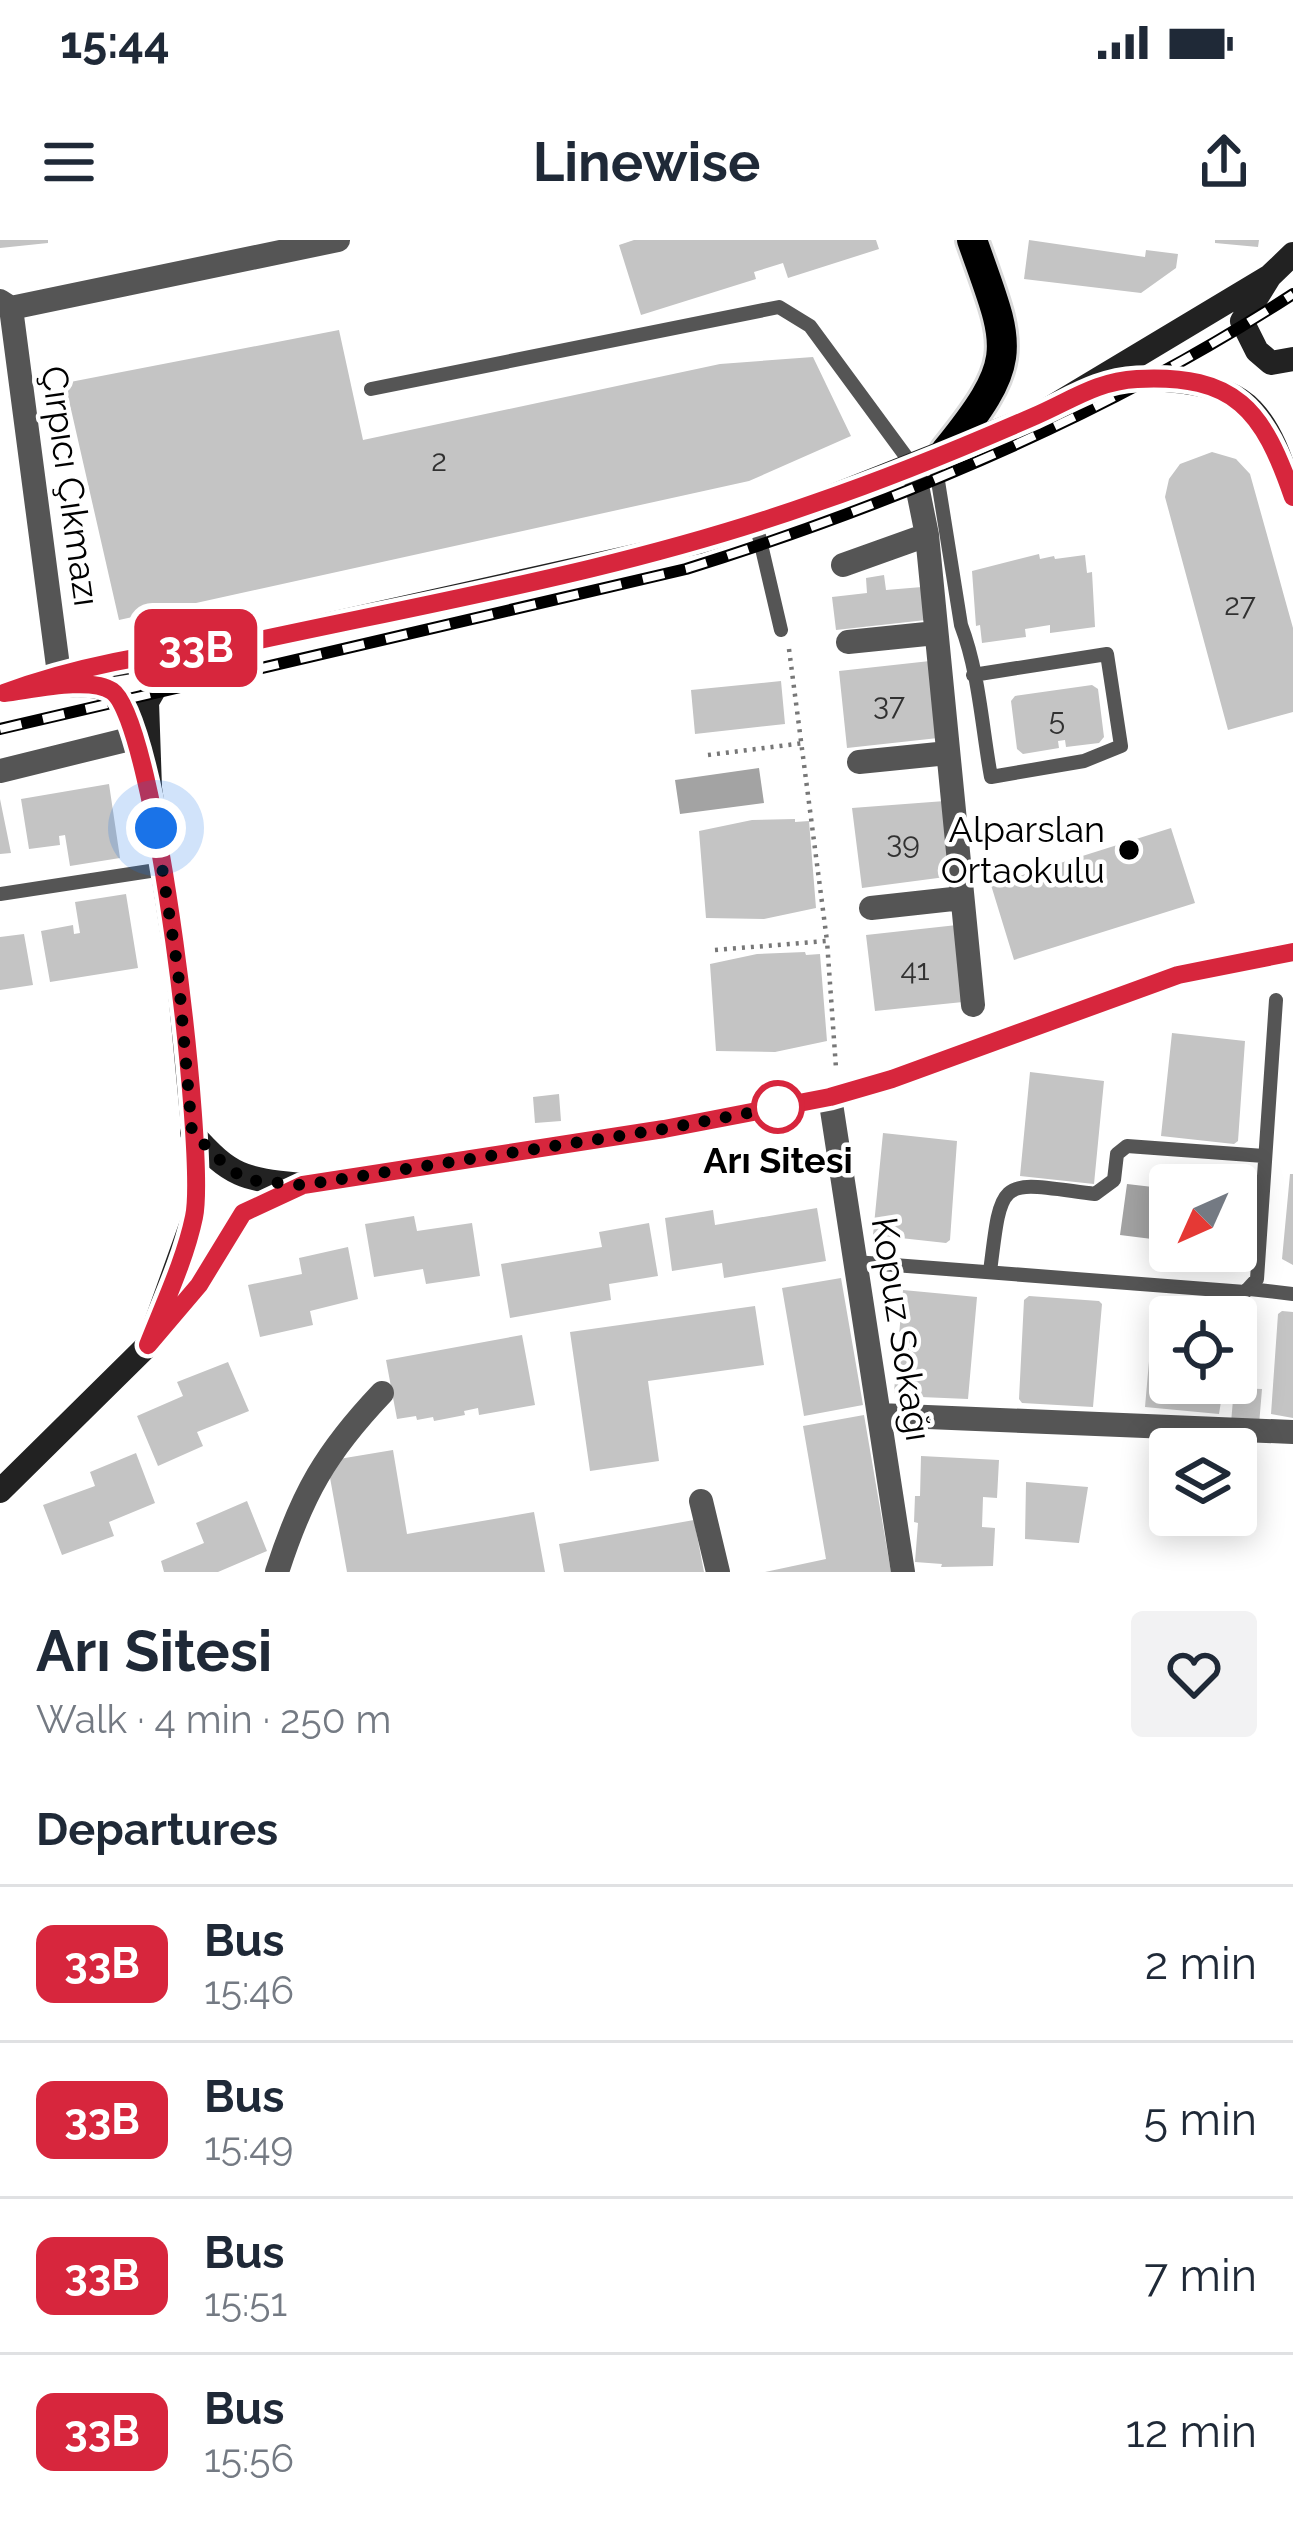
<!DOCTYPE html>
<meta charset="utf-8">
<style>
:root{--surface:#fff;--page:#f2f2f3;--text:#1f2937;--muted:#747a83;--line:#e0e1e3}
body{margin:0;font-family:Raleway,sans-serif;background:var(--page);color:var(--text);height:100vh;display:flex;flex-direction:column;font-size:45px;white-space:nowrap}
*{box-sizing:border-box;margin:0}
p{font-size:39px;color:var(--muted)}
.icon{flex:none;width:66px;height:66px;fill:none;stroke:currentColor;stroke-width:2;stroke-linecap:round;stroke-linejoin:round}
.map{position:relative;height:1332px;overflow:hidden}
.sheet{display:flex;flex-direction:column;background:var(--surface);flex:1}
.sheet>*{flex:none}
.badge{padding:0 24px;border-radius:18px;font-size:42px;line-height:78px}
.needle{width:78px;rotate:225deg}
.controls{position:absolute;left:1149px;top:924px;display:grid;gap:24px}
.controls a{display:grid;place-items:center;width:108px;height:108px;border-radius:12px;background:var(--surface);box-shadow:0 6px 30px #0003;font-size:60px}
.you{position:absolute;width:60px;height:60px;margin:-30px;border:9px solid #fff;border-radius:50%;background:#1a73e8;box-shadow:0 0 0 18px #1a73e833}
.map>.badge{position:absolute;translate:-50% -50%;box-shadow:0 0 0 6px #fff}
h2{padding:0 36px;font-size:45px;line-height:108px}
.round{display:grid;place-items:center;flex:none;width:126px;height:126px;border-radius:12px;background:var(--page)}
.summary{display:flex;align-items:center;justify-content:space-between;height:204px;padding:0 36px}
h1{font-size:57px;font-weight:700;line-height:90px}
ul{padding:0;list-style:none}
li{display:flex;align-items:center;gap:36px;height:156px;padding:0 36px;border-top:3px solid var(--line)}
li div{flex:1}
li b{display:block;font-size:45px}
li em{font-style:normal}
li .badge{min-width:132px;font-weight:700;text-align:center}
.status{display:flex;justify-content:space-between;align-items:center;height:84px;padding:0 60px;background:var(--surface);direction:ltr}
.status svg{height:33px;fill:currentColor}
header{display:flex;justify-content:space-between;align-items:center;height:156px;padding:0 36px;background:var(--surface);font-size:54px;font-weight:700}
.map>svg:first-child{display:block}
</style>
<div class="status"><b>15:44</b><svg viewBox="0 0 49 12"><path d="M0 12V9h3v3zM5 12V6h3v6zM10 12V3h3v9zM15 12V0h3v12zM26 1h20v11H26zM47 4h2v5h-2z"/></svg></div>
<header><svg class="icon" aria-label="menu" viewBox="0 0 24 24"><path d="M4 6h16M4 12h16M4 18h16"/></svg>Linewise<svg class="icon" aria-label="share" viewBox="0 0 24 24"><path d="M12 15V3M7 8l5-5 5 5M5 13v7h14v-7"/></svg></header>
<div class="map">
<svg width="1293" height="1332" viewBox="0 0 1293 1332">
<rect width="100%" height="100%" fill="#fff"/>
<path fill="#a3a3a3" d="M759 528 764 563 680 574 675 540Z
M1127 944 1170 949 1167 972 1156 971 1152 999 1120 995Z"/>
<path fill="#c4c4c4" d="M0 0H48V3L0 8Z
M634 0H876L879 9 788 38 783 23 754 32 756 39 641 75 619 5Z
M1029 0 1145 17 1146 10 1178 14 1176 28 1141 53 1024 39Z
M1215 0H1259L1258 7 1215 3Z
M339 90 363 200 720 124 813 117 851 196 749 241 119 380 65 143Z
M1212 212 1236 219 1250 234 1293 388V472L1228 490 1165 257 1169 239 1180 224Z
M1039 314 1040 319 1054 316 1055 319 1085 315 1087 333 1092 332 1095 387 1050 393V385L1025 389 1026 397 982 403 980 385 976 386 972 331Z
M884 335 886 350 922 347 926 380 836 390 832 357 867 353 866 338Z
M930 421 938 498 847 508 839 431Z
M781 441 785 484 695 494 691 450Z
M1092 445 1098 449 1104 497 1099 503 1066 507 1065 500 1058 501 1059 508 1023 514 1017 509 1011 461 1015 456Z
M109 544 120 618 70 626 65 595 59 596 60 605 29 609 21 559Z
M0 559 11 613 0 614Z
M945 561 953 636 862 648 852 568Z
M795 579V582L809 581 816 668 764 679 706 678 699 591 752 580Z
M1171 588 1195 663 1014 720 991 645Z
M126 654 138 728 50 742 41 691 73 685 74 694 80 693 75 662Z
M957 685 963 762 875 771 866 695Z
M24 694 33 745 0 750V697Z
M805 712 806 715 820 714 827 801 775 812 716 811 710 724 757 714Z
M1172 793 1245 801 1238 901 1234 904 1161 896Z
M1030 832 1104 841 1094 944 1020 936Z
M559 854 561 881 535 883 533 857Z
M883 893 957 901 950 1000 946 1003 873 995Z
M1290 934H1293V1025L1282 1019Z
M817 968 826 1021 724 1038 722 1023 672 1031 665 978 713 970 715 985Z
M414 976 417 991 472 983 480 1036 426 1044 423 1029 374 1037 365 984Z
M649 983 658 1036 609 1044 611 1060 510 1078 501 1024 602 1007 599 992Z
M348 1007 358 1059 310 1071 313 1085 260 1097 248 1045 302 1034 299 1018Z
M841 1038 863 1165 804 1176 782 1048Z
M903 1050 977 1057 968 1159 897 1156 894 1152Z
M1029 1056 1099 1061 1102 1064 1093 1167 1022 1163 1019 1159 1024 1060Z
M1154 1064 1225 1068 1228 1072V1077H1170V1143H1224L1219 1174 1145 1167Z
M755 1066 764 1125 648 1141 659 1221 590 1231 570 1092Z
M1282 1071 1293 1072V1178L1271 1174 1278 1074Z
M522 1095 535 1165 479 1175 478 1168 464 1171 465 1175 434 1181 433 1177 417 1180 416 1176 397 1179 386 1120Z
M228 1122 249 1171 197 1192 203 1206 158 1226 137 1176 183 1156 177 1142Z
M1234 1148 1262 1149 1259 1185 1231 1183Z
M864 1175 891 1332H765L826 1319 803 1186Z
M393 1210 407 1294 534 1272 545 1332H347L327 1221Z
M136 1213 155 1263 109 1282 114 1296 62 1315 43 1265 95 1246 90 1232Z
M921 1216 999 1220 997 1258 983 1257 982 1287 995 1288 993 1326 941 1327 942 1324 915 1322 918 1283 914 1282 915 1256H920Z
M1026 1242 1088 1247 1079 1303 1025 1299Z
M247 1261 267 1311 218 1332H164L161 1321 204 1303 196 1283Z
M694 1280 704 1332H564L559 1304Z"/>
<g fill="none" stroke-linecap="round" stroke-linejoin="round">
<defs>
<path id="primary" d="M946 211C1022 117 1010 108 972 0"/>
</defs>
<use href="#primary" stroke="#dbdbdb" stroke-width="36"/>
<path stroke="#777" stroke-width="4.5" stroke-dasharray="3 6" stroke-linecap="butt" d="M789 409 827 701
M708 515 804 503
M715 710 827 701 836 828"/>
<path stroke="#555" stroke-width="14" d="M371 149 779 67 810 86 913 226
M934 216 961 385C979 432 982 488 991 537L1084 521 1121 506 1107 414 973 435
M756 283 781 390
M0 654 163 629
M855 1022 1245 1052 1257 1039 1276 760
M990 1032C1002 933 999 942 1095 954L1114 940 1117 914 1127 906 1264 916
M1250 1049 1293 1054"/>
<path stroke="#555" stroke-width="24" d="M0 61 11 68 338 0
M11 68 59 434
M913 226 927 295 973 765
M843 325 927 295
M848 402 936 393
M859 522 948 513
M0 531 134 498
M871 668 962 658
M830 857 903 1332
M879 1175 1293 1192
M701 1261 718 1332
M277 1332C302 1254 326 1212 382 1153"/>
<path stroke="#222" stroke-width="24" d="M1293 14 1270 36 1242 81 1257 111 1271 123 1293 119
M1104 144C1143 135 1223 138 1252 170 1274 193 1283 227 1293 257
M62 446C123 441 124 461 139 513
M4 453 59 434 241 404 698 302 818 262 1040 174 1270 36
M192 893C231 937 243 939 301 945
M148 1105 198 1045 243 973 303 945 664 889 830 857 892 839 1178 735 1293 712
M0 1251 148 1105 195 974 196 918 178 731 150 548 147 462 158 443 174 428 199 418"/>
<use href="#primary" stroke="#000" stroke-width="30"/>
<defs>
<path id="rail" d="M0 489 686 329C894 264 1109 174 1293 54"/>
</defs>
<use href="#rail" stroke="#000" stroke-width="12"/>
<use href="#rail" stroke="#fff" stroke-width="8" stroke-dasharray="22" stroke-linecap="butt"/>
</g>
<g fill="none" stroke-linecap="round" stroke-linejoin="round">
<defs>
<path id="line" d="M1293 257C1263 170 1236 134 1137 139 1097 141 1070 161 1035 176 964 207 889 238 815 263 629 329 434 362 241 404 161 411 79 425 4 453 31 450 90 436 112 451 156 480 207 916 194 977 185 1020 164 1064 148 1105L199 1045 243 973 303 945 664 889 830 857 892 839 1178 735 1293 712"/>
</defs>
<use href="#line" stroke="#fff" stroke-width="27"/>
<use href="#line" stroke="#d7263d" stroke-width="18"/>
<path stroke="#000" stroke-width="12" stroke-dasharray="0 21.6" d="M156 588 178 731 192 892 228 928 247 940 303 945 664 889 790 865 778 867"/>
</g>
<circle fill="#000" stroke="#fff" stroke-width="4.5" cx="1129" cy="610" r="12"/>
<circle fill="#fff" stroke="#d7263d" stroke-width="6" cx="778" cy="867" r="24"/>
<g text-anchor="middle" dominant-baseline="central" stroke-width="9" stroke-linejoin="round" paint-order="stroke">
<g font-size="30" fill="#313131">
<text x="439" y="220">2</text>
<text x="1240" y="364">27</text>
<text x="889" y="464">37</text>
<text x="1057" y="479">5</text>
<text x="903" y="602">39</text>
<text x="915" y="729">41</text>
</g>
<g font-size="36" fill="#000" stroke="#fff">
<text transform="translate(71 246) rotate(82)">Çırpıcı Çıkmazı</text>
<text transform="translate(902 1089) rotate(81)">Kopuz Sokağı</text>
</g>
<g font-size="36" fill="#000" stroke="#fff" text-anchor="end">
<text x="1105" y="589">Alparslan<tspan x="1105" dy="41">Ortaokulu</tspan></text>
</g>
<g font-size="36" font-weight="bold" fill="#000" stroke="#fff">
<text x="778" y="920">Arı Sitesi</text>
</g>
</g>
</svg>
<div class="controls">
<a><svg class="needle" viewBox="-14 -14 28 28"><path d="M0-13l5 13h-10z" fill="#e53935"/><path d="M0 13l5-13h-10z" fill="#747a83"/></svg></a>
<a><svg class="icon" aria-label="locate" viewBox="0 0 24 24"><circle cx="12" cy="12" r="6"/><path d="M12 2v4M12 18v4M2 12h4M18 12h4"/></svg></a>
<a><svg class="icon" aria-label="layers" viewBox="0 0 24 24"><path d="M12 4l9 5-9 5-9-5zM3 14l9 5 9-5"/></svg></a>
</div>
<div class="you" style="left:156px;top:588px"></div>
<b class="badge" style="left:196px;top:408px;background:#d7263d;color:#fff">33B</b>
</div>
<section class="sheet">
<div class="summary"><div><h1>Arı Sitesi</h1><p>Walk · 4 min · 250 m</p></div><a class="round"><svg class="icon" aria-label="heart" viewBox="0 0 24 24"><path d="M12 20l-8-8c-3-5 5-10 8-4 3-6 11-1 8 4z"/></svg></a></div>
<h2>Departures</h2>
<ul>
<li><span class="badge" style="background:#d7263d;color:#fff">33B</span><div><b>Bus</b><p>15:46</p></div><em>2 min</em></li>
<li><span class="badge" style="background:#d7263d;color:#fff">33B</span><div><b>Bus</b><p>15:49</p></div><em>5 min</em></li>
<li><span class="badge" style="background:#d7263d;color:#fff">33B</span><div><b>Bus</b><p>15:51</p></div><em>7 min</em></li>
<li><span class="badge" style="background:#d7263d;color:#fff">33B</span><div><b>Bus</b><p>15:56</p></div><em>12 min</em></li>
</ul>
</section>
